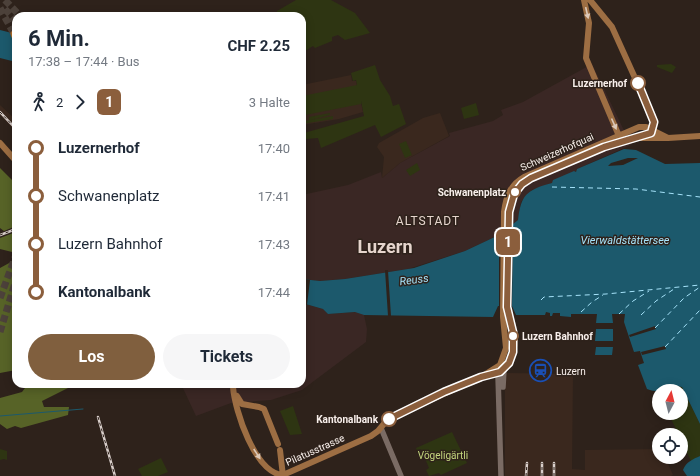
<!DOCTYPE html>
<html lang="de">
<meta charset="utf-8">
<style>
:root{--surface:#fff;--page:#f6f6f7;--text:#1f2937;--muted:#747a83;--accent:#805f3e}
body{margin:0;font-family:Roboto,sans-serif;background:var(--page);color:var(--text);height:100vh;display:flex;flex-direction:column;font-size:15px;white-space:nowrap}
*{box-sizing:border-box;margin:0}
p{font-size:13px;color:var(--muted)}
.icon{flex:none;width:22px;height:22px;fill:none;stroke:currentColor;stroke-width:2;stroke-linecap:round;stroke-linejoin:round}
.map{position:relative;flex:1;overflow:hidden}
.side{position:absolute;left:12px;top:12px;width:294px;height:376px;display:flex;flex-direction:column;background:var(--surface);border-radius:12px;box-shadow:0 2px 10px #0003}
.side>*{flex:none}
.badge{padding:0 8px;border-radius:6px;font-size:14px;line-height:26px}
.needle{width:26px;rotate:7deg}
.controls{position:absolute;left:652px;top:384px;display:grid;gap:8px}
.controls a{display:grid;place-items:center;width:36px;height:36px;border-radius:50%;background:var(--surface);box-shadow:0 2px 10px #0003;font-size:20px}
.map>.badge{position:absolute;translate:-50% -50%;box-shadow:0 0 0 2px #fff}
.legs{display:flex;align-items:center;gap:6px;height:44px;padding:0 16px;font-size:13px}
.legs p{margin-inline-start:auto}
.head{display:flex;align-items:center;justify-content:space-between;height:68px;padding:0 16px}
h1{font-size:22px;font-weight:700;line-height:30px}
.cta{display:flex;gap:8px;margin-top:auto;padding:8px 16px}
.cta a{flex:1;height:46px;border-radius:24px;background:var(--accent);color:#fff;font-size:16px;font-weight:700;line-height:46px;text-align:center}
.cta a+a{background:var(--page);color:var(--text)}
ul{padding:0 16px;list-style:none}
li{display:flex;align-items:center;gap:14px;height:48px;font-size:15px}
li i{display:grid;place-items:center;width:6px;height:100%;margin:0 5px;background:currentColor}
li i::after{content:'';width:10px;height:10px;margin:-5px;border:3px solid;border-radius:50%;background:var(--surface)}
li p{margin-inline-start:auto}
li:first-child i{background:linear-gradient(#0000 50%,currentColor 0)}
li:last-child i{background:linear-gradient(currentColor 50%,#0000 0)}
.map>svg:first-child{display:block}
</style>
<div class="map">
<svg width="700" height="476" viewBox="0 0 700 476">
<rect width="100%" height="100%" fill="#2e221b"/>
<path fill="#3a2724" d="M592 64 631 145 577 169 576 172 574 171 552 183 532 190 521 202 518 220 499 235 465 251 408 269 345 279 320 281 302 279V195L348 185 381 172 382 178 400 163 450 136 449 133 493 121 503 115 501 110 523 102Z
M302 303 323 309 328 314 356 312 364 315 367 329 366 342 302 390 271 400 231 403 196 416 181 384H302Z"/>
<path fill="#3a281e" d="M351 75 352 81H356L363 112 339 119 302 125V85Z
M0 105 16 120V132L0 115Z
M440 113 449 136 400 163 382 178 384 157 377 147 379 143 423 118Z
M505 373 573 374 572 469 585 470V450L659 449V457H665L673 475 671 476H505Z"/>
<path fill="#2e3512" d="M296 0H331L355 13 370 33 345 40 338 35 332 37V41L315 48 313 46 302 53V16H277V11Z
M671 64 676 67 672 73 657 67V65Z
M375 65 380 80 390 96 393 106 399 104 406 124 381 137 375 125 321 148 318 138 306 139 304 133 364 116 361 101V104L305 115 302 96 357 85 356 80 353 81 351 73Z
M476 103 479 115 464 119 461 108Z
M330 113V115L311 120 333 116V119L302 124V122L309 120V117Z
M406 141 412 155 405 158 399 144Z
M417 163 420 170 410 176 406 170Z
M676 386 682 387 700 424V456L691 461 681 440V435H679L668 413H681V391H665Z
M293 406 302 434 290 435 280 411Z
M452 432 467 463 441 475 439 473 429 476 426 470 429 468 421 449 417 451 416 448Z
M0 449 7 451V460L4 459 0 460Z
M161 458 168 472 158 476H142L138 469Z"/>
<path fill="#576327" d="M0 168 16 184V226L4 231 0 228Z
M16 232V253L0 249V238Z
M16 255V370L0 373V268L11 262Z
M28 384H65L68 388 42 401 44 407H69L68 415 21 428 15 426 7 429 0 424V398L22 392Z"/>
<path fill="#1c596c" fill-rule="evenodd" d="M0 30 16 34V62L0 58Z
M624 149 636 150 665 164 700 163V424L682 387C668 384 664 396 647 389L638 365 644 363 640 351 634 352 624 322 625 314H612L613 323H596L597 314H571V317L560 316V313H553L552 316H550V313L546 312 545 315H516L512 306H498L493 317 364 315 355 312 328 314 323 309 302 303V279L320 281 345 279 414 268 465 251 499 235 518 220C521 195 526 190 552 183L553 180 574 171 576 172 577 169ZM628 158H638L623 165 608 166 611 163Z
M596 329H613V341H595Z
M596 347H613L612 355H595Z
M700 456V476H687L683 470C686 462 693 459 700 456Z"/>
<path fill="#2e221b" d="M513 223 512 307 499 306V234Z
M388 270V271L391 316H388L385 270Z
M305 279 310 280 307 305 302 304Z
M655 326 656 329 630 337 629 335Z
M665 346 666 349 642 355 641 352Z"/>
<g fill="none" stroke-linecap="round" stroke-linejoin="round">
<path stroke="#1c596c" stroke-width="1" d="M0 416 83 409"/>
<path stroke="#a6e3fa" stroke-width="1" stroke-dasharray="5 4" stroke-linecap="butt" d="M552 187 636 189 700 197
M541 300 544 297 606 294 700 285
M581 312 592 302 603 295
M619 314 633 301 649 291
M641 315 656 301 674 289
M655 328 684 298 700 287
M665 347 700 310"/>
<path stroke="#4c413a" stroke-width="7" stroke-dasharray="7 3.5" stroke-linecap="butt" d="M5 0 20 16
M0 8 14 34
M5 9 16 21
M0 298 16 255
M0 332 16 280"/>
<path stroke="#7a6b64" stroke-width="5.5" d="M501 369 498 376 501 476
M503 387 504 369
M381 428 401 476"/>
<path stroke="#9d6e43" stroke-width="6" d="M584 0 589 23 586 58 619 136
M590 0 612 27 654 120 653 130
M641 138H666
M0 143 16 161
M606 146 645 136 653 130
M508 232C508 208 510 188 533 177
M488 376C510 369 518 352 513 329 511 320 507 314 507 305
M233 387C235 411 255 473 283 475
M237 396 242 404 259 407 264 409 278 444
M280 450 283 476
M283 475 371 436 378 431 388 419 481 377 500 365 506 348 503 317 504 212C506 197 510 185 524 177L639 127H646L668 138 700 136"/>
<path stroke="#b5702d" stroke-width="7" d="M14 34 16 39"/>
<defs>
<path id="rail" d="M0 112 16 129
M0 235 16 229
M98 417 115 476
M526 476 527 463
M542 476V463
M554 476V463"/>
</defs>
<use href="#rail" stroke="#d9cfcb" stroke-width="2.5"/>
<use href="#rail" stroke="#2e221b" stroke-width="1" stroke-dasharray="3" stroke-linecap="butt"/>
</g>
<defs><path id="oneway-solid" d="M-6-.8H1V-3.2L6.5 0L1 3.2V.8H-6Z"/></defs>
<g fill="#ddc9b9">
<use href="#oneway-solid" transform="translate(587 13) rotate(77)"/>
<use href="#oneway-solid" transform="translate(614 124) rotate(66)"/>
<use href="#oneway-solid" transform="translate(257 454) rotate(57)"/>
</g>
<g fill="none" stroke-linecap="round" stroke-linejoin="round">
<defs>
<path id="line-1" d="M389 419 444 392 481 377 500 372 509 363 513 352V332L507 307 509 212 514 194 522 184 531 178 604 147 651 133 654 122 638 83"/>
</defs>
<use href="#line-1" stroke="#fff" stroke-width="9"/>
<use href="#line-1" stroke="#8b5e3c" stroke-width="6"/>
</g>
<defs>
<symbol id="station-ring" viewBox="-11 -11 22 22"><circle r="9.5" fill="#2e221b" stroke="#1a4fb4" stroke-width="1.5"/><path d="M-3-6H3Q5-6 5-4V2Q5 4 3 4L4.5 6H3L1.5 4h-3L-3 6H-4.5L-3 4Q-5 4-5 2V-4Q-5-6-3-6ZM-3.5-4v3h7v-3ZM-3.5 1v1.5H-2V1ZM2 1v1.5H3.5V1Z" fill="#1a4fb4"/></symbol>
</defs>
<g fill-rule="evenodd">
<use href="#station-ring" x="528" y="358" width="25" height="25"/>
</g>
<g fill="#fff" stroke="#8b5e3c" stroke-width="2">
<circle cx="638" cy="83" r="7"/>
<circle cx="515" cy="192" r="5"/>
<circle cx="513" cy="336" r="5"/>
<circle cx="389" cy="419" r="7"/>
</g>
<g text-anchor="middle" dominant-baseline="central" stroke-width="3" stroke-linejoin="round" paint-order="stroke">
<g font-size="10" font-weight="bold" fill="#f9f0ec" stroke="#2e221b" text-anchor="end">
<text x="627" y="83">Luzernerhof</text>
<text x="506" y="192">Schwanenplatz</text>
<text x="522" y="336" text-anchor="start">Luzern Bahnhof</text>
<text x="378" y="419">Kantonalbank</text>
</g>
<g font-size="10" fill="#f9f0ec" stroke="#2e221b">
<text transform="translate(557 152) rotate(-24)">Schweizerhofquai</text>
<text transform="translate(315 450) rotate(-24)">Pilatusstrasse</text>
</g>
<g font-size="10" fill="#f9f0ec" stroke="#2e221b" text-anchor="start">
<text x="556" y="371">Luzern</text>
</g>
<g font-size="10" fill="#c3d57d" stroke="#2e221b">
<text x="443" y="455">Vögeligärtli</text>
</g>
<g font-size="11" font-style="italic" fill="#a6e3fa" stroke="#2e221b">
<text x="625" y="240">Vierwaldstättersee</text>
<text transform="translate(414 280) rotate(-7)">Reuss</text>
</g>
<g font-size="12" letter-spacing="1" fill="#e6d5cd" stroke="#2e221b">
<text x="428" y="221">ALTSTADT</text>
</g>
<g font-size="18" font-weight="bold" fill="#e6d5cd" stroke="#2e221b">
<text x="385" y="246">Luzern</text>
</g>
</g>
</svg>
<div class="controls">
<a><svg class="needle" viewBox="-14 -14 28 28"><path d="M0-13l5 13h-10z" fill="#e53935"/><path d="M0 13l5-13h-10z" fill="#747a83"/></svg></a>
<a><svg class="icon" aria-label="locate" viewBox="0 0 24 24"><circle cx="12" cy="12" r="6"/><path d="M12 2v4M12 18v4M2 12h4M18 12h4"/></svg></a>
</div>
<b class="badge" style="left:508px;top:242px;background:#8b5e3c;color:#fff">1</b>
<section class="side">
<div class="head"><div><h1>6 Min.</h1><p>17:38 – 17:44 · Bus</p></div><b>CHF 2.25</b></div>
<div class="legs"><svg class="icon" aria-label="walk" viewBox="0 0 24 24"><circle cx="13" cy="4" r="2"/><path d="M13 8l-2 6 4 7M11 14l-3 7M7 12l3-4h3l4 4"/></svg>2<svg class="icon" aria-label="forward" viewBox="0 0 24 24"><path d="M9 5l7 7-7 7"/></svg><b class="badge" style="background:#8b5e3c;color:#fff">1</b><p>3 Halte</p></div>
<ul>
<li><i style="color:#8b5e3c"></i><b>Luzernerhof</b><p>17:40</p></li>
<li><i style="color:#8b5e3c"></i><span>Schwanenplatz</span><p>17:41</p></li>
<li><i style="color:#8b5e3c"></i><span>Luzern Bahnhof</span><p>17:43</p></li>
<li><i style="color:#8b5e3c"></i><b>Kantonalbank</b><p>17:44</p></li>
</ul>
<div class="cta"><a>Los</a><a>Tickets</a></div>
</section>
</div>
